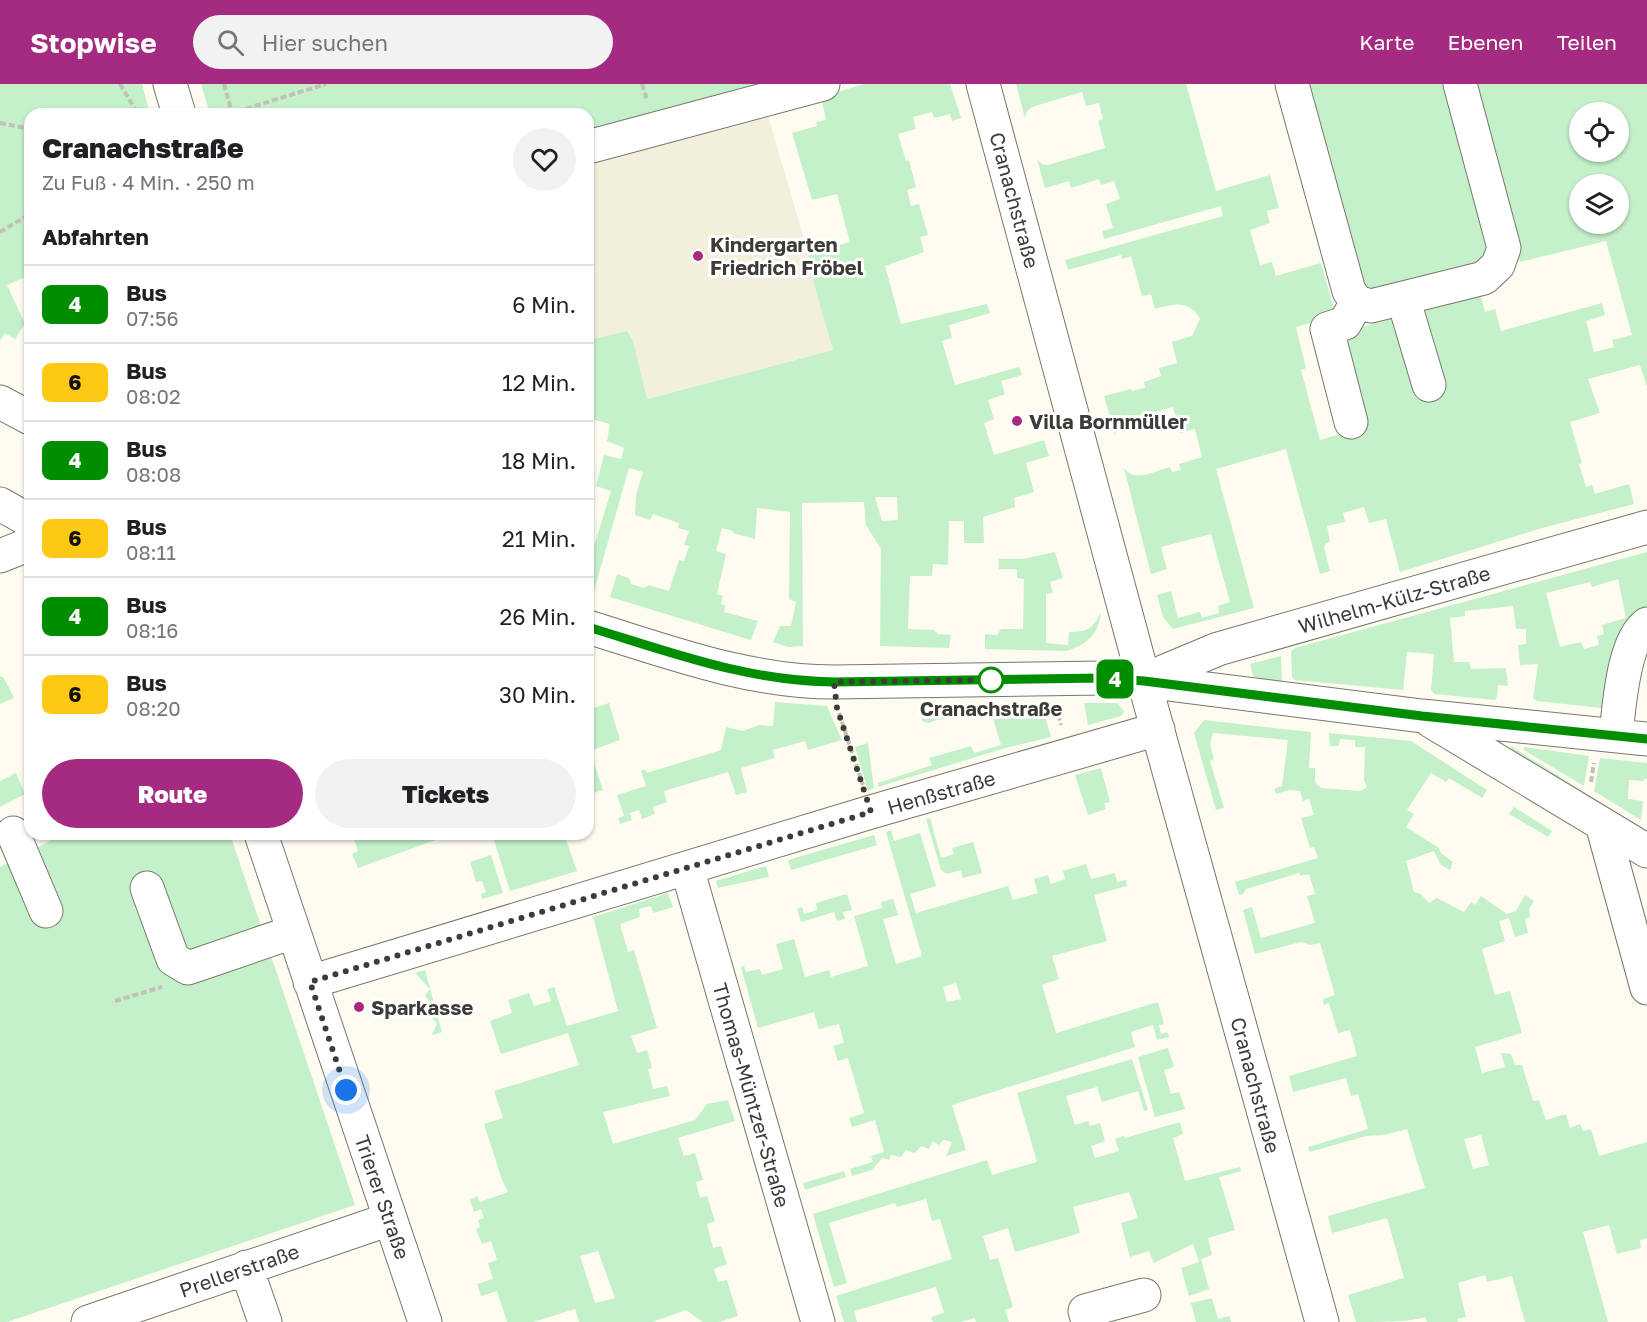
<!DOCTYPE html>
<html lang="de">
<meta charset="utf-8">
<style>
:root{--surface:#fff;--page:#f2f2f2;--text:#202124;--muted:#757577;--line:#e0e0e0;--accent:#a42b81}
body{margin:0;font-family:"Golos Text",sans-serif;background:var(--page);color:var(--text);height:100vh;display:flex;flex-direction:column;font-size:22px;white-space:nowrap}
*{box-sizing:border-box;margin:0}
p{font-size:20px;color:var(--muted)}
.icon{flex:none;width:33px;height:33px;fill:none;stroke:currentColor;stroke-width:2;stroke-linecap:round;stroke-linejoin:round}
.map{position:relative;flex:1;overflow:hidden}
.sheet{position:absolute;left:24px;top:24px;width:570px;height:732px;display:flex;flex-direction:column;background:var(--surface);border-radius:18px;box-shadow:0 2px 4px #0004}
.sheet>*{flex:none}
.badge{padding:0 12px;border-radius:9px;font-size:21px;line-height:39px}
.controls{position:absolute;left:1569px;top:18px;display:grid;gap:12px}
.controls a{display:grid;place-items:center;width:60px;height:60px;border-radius:50%;background:var(--surface);box-shadow:0 2px 4px #0004;font-size:30px}
.you{position:absolute;width:30px;height:30px;margin:-15px;border:4px solid #fff;border-radius:50%;background:#1a73e8;box-shadow:0 0 0 9px #1a73e833}
.map>.badge{position:absolute;translate:-50% -50%;box-shadow:0 0 0 3px #fff}
h2{padding:0 18px;font-size:22px;line-height:54px}
.round{display:grid;place-items:center;flex:none;width:63px;height:63px;border-radius:32px;background:var(--page)}
.overview{display:flex;align-items:center;justify-content:space-between;height:102px;padding:0 18px}
h1{font-size:28px;font-weight:800;line-height:45px}
.action{display:flex;gap:12px;margin-top:auto;padding:12px 18px}
.action a{flex:1;height:69px;border-radius:36px;background:var(--accent);color:#fff;font-size:24px;font-weight:800;line-height:69px;text-align:center}
.action a+a{background:var(--page);color:var(--text)}
ul{padding:0;list-style:none}
li{display:flex;align-items:center;gap:18px;height:78px;padding:0 18px;border-top:2px solid var(--line)}
li div{flex:1}
li b{display:block;font-size:22px}
li em{font-style:normal}
li .badge{min-width:66px;font-weight:700;text-align:center}
header{display:flex;align-items:center;gap:36px;box-sizing:border-box;height:84px;padding:0 30px;background:var(--accent);color:#fff}
header strong{font-size:28px}
nav{display:flex;gap:33px;margin-inline-start:auto;font-size:21px}
.search{width:420px;height:54px;background:var(--page);display:flex;align-items:center;gap:15px;box-sizing:border-box;padding:0 21px;border-radius:33px;color:var(--muted);font-size:22px}
.map>svg:first-child{display:block}
</style>
<header>
<strong>Stopwise</strong>
<div class="search"><svg class="icon" aria-label="search" viewBox="0 0 24 24"><circle cx="10" cy="10" r="6"/><path d="M15 15l6 6"/></svg>Hier suchen</div>
<nav><a>Karte</a><a>Ebenen</a><a>Teilen</a></nav>
</header>
<div class="map">
<svg width="1647" height="1238" viewBox="0 0 1647 1238">
<rect width="100%" height="100%" fill="#fefcf0"/>
<path fill="#f2efdd" d="M767 28 808 169 816 208 833 266 646 315 633 257 627 247 588 256V84L601 74Z"/>
<path fill="#c4f0ca" fill-rule="evenodd" d="M0 0H142L150 30H30V191L7 201 25 240 15 255 5 249 0 257Z
M201 0H777L588 50V30H210Z
M864 0H950L961 34 952 37 950 30 934 34 932 28 913 33 916 45 898 50 906 77 909 76 916 103 907 106 911 122 919 120 928 151 920 153 924 168 885 182 901 240 987 220 990 229 949 241 952 254 942 257 955 301 1019 283 1022 291 1001 297 1005 310 988 316 994 335 984 339 994 371 1044 356 1049 372 1026 379 1034 408 1014 414 1015 423 983 433 984 459H964V437H949L948 481 933 480 932 492H910L908 545 934 546 938 550 951 551 949 564 880 562 881 465 866 441 864 418 802 419 803 562 788 563 773 558 780 542H791L796 518 789 515 790 428 757 424 755 455 733 449V447L722 444 716 467 726 470 717 510 723 512 721 520 725 521 724 528 758 537 751 556 610 513 617 490 629 494 631 500 644 504 649 501 669 507 679 476 684 477 689 462 684 461 689 447 678 444 679 439 653 430 650 436 635 431 636 411 643 388 629 384 594 507 588 505V482L611 407 596 402 604 371 621 375 624 364 607 357 610 340 588 334V256L627 247 633 257 647 315 833 266 816 208 808 169 850 158 837 110 812 116 792 49 817 42 816 38 826 36 821 13ZM875 413H897L898 436 882 437Z
M1016 0H1186L1216 107 1270 91 1279 124 1267 127 1270 139 1250 146 1260 181 1272 178 1276 192 1321 179 1336 232 1296 243 1306 284 1301 286 1320 356 1343 349 1337 250 1480 210 1485 228 1495 225 1501 247 1602 219 1605 231 1586 237 1594 268 1614 263 1612 256 1632 251 1606 157 1520 178 1471 0H1647V303L1640 281 1588 295 1600 329 1570 338 1582 379 1579 380 1586 403 1592 401 1595 410 1629 400 1634 420 1542 444 1400 488 1386 435 1369 439 1364 423 1343 429 1345 438 1327 442 1330 458 1326 459 1324 463 1330 487 1320 490 1286 365 1216 385 1254 524 1173 545 1163 533 1157 511 1171 507 1178 534 1200 528 1202 534 1219 529 1218 522 1230 518 1211 450 1161 463 1167 485 1151 490 1124 384C1135 399 1155 387 1170 383L1172 388 1181 386 1179 380 1202 373 1195 345 1180 349 1173 323 1123 337 1116 343 1115 351 1104 312 1131 305 1132 307 1145 304 1144 298 1161 292 1159 284 1177 279 1172 258 1192 252 1200 235C1189 215 1174 220 1155 225L1151 210 1142 212 1131 172 1122 175 1121 171 1068 186 1065 176 1223 132 1221 122 1104 155 1102 147 1113 144 1106 120 1120 115 1114 97 1101 101 1099 95 1071 104 1069 97 1045 104 1037 75 1042 80 1048 81 1105 64 1098 37 1103 35 1099 19 1086 22 1082 8 1032 23 1027 27 1025 34ZM1580 28H1618V68H1580ZM1580 100H1618V140H1580Z
M1308 0H1449L1490 159 1485 174 1474 184 1375 210 1362 202Z
M1055 468 1063 494 1050 498 1053 509 1046 510V559L1068 561 1069 548C1089 548 1091 545 1101 529 1099 550 1086 561 1067 567L985 565V550L997 551 1001 545H1023L1024 495 1017 494V485H999V475H1023Z
M1647 468V527L1611 611 1601 624 1537 617 1533 614 1538 580 1520 581 1518 561 1526 560V545H1516L1513 522 1465 527V532L1450 534 1454 578H1469L1471 585 1506 584 1508 602 1498 601 1497 613 1495 616 1434 610 1431 606 1434 570 1407 568 1403 606 1294 596 1292 593 1291 567 1295 564ZM1618 495 1626 534 1602 541 1604 550 1597 552 1599 561 1584 565 1581 558 1560 563 1546 509 1590 498 1592 503Z
M1281 572 1282 597 1258 595 1253 592 1250 580Z
M0 592 4 594 14 614 0 620Z
M775 618 827 622 842 656 808 666 805 657 773 666 775 674 741 684 747 708 736 711 728 688 664 707 667 718 653 723 655 730 642 735 639 726 630 729 632 736 620 740 618 734 624 732 617 711 646 702 641 687 645 685 647 689 721 666 726 643 743 647 759 641 773 642Z
M609 619 620 656 590 667 603 706 588 711V626Z
M1084 619H1118L1124 628 1121 632 1088 641Z
M1042 622 1051 653 1002 665 878 703V699L932 681 929 674 971 662 974 669 1001 661 990 624Z
M922 623 971 625 928 639 922 637Z
M1204 636 1311 648 1309 684H1315V698L1321 704 1361 707 1367 703 1364 696 1365 663H1355V656L1340 655 1339 662H1330L1329 649 1411 657 1487 706 1482 714 1449 694 1446 698 1431 689 1407 726 1414 730 1406 743 1439 764 1441 769 1453 778 1450 786 1441 781 1434 767 1406 777 1414 808 1421 810 1429 819 1437 814 1464 828 1471 818 1475 821 1481 812 1507 830 1516 827 1525 811 1534 817 1529 825 1530 833 1525 835 1528 849 1515 853 1509 834 1499 837 1505 857 1482 865 1495 911 1510 907 1522 949 1475 963 1482 989 1505 983 1501 969 1511 970 1515 981H1522L1533 1017 1539 1016 1546 1036 1566 1030 1570 1044 1580 1040 1583 1047 1591 1045 1599 1072 1647 1058V1154L1640 1156 1641 1164 1617 1170 1609 1141 1583 1148 1608 1238H1525L1512 1192 1487 1198 1485 1191 1458 1199 1466 1233 1457 1235 1458 1238H1427L1425 1233C1413 1238 1372 1238 1356 1238L1348 1211 1404 1194 1387 1134 1332 1149 1328 1132 1425 1104 1407 1045 1384 1051 1366 1052 1310 1068 1308 1063 1368 1045 1358 1010 1351 1012 1346 994 1293 1008 1289 992 1357 972 1350 946 1338 949 1329 919 1324 921 1323 915 1335 911 1320 859 1310 861 1301 858 1255 870 1243 826 1252 823 1261 854 1315 839 1307 812 1315 810 1309 790 1300 792 1299 789 1246 805 1243 810 1239 811 1235 798 1318 774 1314 763 1310 764 1301 734 1314 731 1309 715 1303 717 1300 707 1289 706 1276 710 1274 705 1282 702 1288 656 1213 649 1210 660 1214 675 1210 677 1224 724 1216 726 1194 649ZM1481 1051 1489 1081 1473 1085 1464 1055Z
M868 659 874 704 868 707 855 663Z
M1511 662 1640 743 1636 745 1512 669Z
M1524 663 1589 672 1584 702 1524 666Z
M1600 674 1647 679V695H1644V697L1629 696 1628 715 1643 717 1641 736 1594 707Z
M1101 684 1110 718 1104 719 1106 725 1088 731 1075 691Z
M16 689 25 710 0 723V697Z
M1514 723 1552 747 1548 753 1509 730Z
M930 734 941 774 954 770 952 764 973 758 982 789 963 794 961 786 947 790 941 786 926 735Z
M891 746 894 757 920 749 936 802 910 810 916 829 1008 802 1013 816 1038 809 1034 795 1048 791 1051 800 1065 795 1063 787 1086 780 1091 795 1115 789 1117 798 1126 796 1127 802 1094 811 1107 857 1052 872 1059 895 1042 901 1056 949 1158 918 1164 940 1159 941 1161 950 1167 948 1169 953 1157 956 1153 941 1131 948 1135 963 952 1021 966 1066 946 1072 952 1058 943 1056 939 1061 933 1057 929 1065 921 1062 915 1069 906 1066 901 1073 891 1071 889 1076 882 1074 872 1086 852 1092 850 1085 873 1078 871 1072 884 1068 875 1036 852 1043 849 1034 864 1029 848 974 838 977 833 962 844 959 839 940 819 945 814 928 758 944 741 883 744 882 746 888 760 885 762 891 783 885 776 860 794 855 805 893 829 886 831 893 868 882 854 832 882 824 881 818 893 815 898 831 883 835 896 880 922 872 886 748ZM956 899 961 915 947 918 943 903Z
M63 750H230L355 1121 7 1238H0V783Z
M352 750H452L358 784 352 770 358 767Z
M492 750H564L577 787 510 807Z
M874 751 877 761 791 786 788 776Z
M491 771 503 809 482 815 481 810 486 808 482 797 476 798 470 778Z
M766 782 769 793 718 804 716 797Z
M668 809 673 823 653 829 651 822 639 825 640 833 620 840 628 868 634 866 657 944 631 952 637 969 647 966 652 984 648 985 653 1005 667 1002 670 1012 603 1028 613 1060 695 1036 707 1020 728 1016 735 1037 678 1054 684 1072 695 1069 703 1096 696 1098 700 1114 707 1112 715 1137 707 1140 713 1164 721 1162 727 1180 714 1185 718 1198 727 1196 738 1232 719 1238H703L686 1226 652 1238H579L575 1225 533 1238H507L497 1207 481 1212 477 1200 493 1195 488 1179 497 1176 491 1157 482 1160 476 1145 480 1143 478 1136 484 1134 481 1125 474 1128 470 1116 477 1112 480 1118 508 1108 502 1096 484 1040 503 1034 494 1007 579 981 568 949 501 970 490 937 512 929 508 916 529 909 534 922 551 917 547 905 554 903 567 942 618 927 593 833ZM598 1167 615 1214 595 1219 580 1172Z
M847 810 852 826 843 828 845 835 837 837 834 828 801 838 797 825 802 823 804 830 817 826 816 819Z
M425 886 442 948 432 951 437 939 431 933 436 927 425 911 430 905 415 889Z
M1168 964 1174 983 1164 986 1171 1010 1179 1008 1185 1025 1155 1033 1138 973Z
M1132 975 1148 1026 1144 1027 1138 1007 1102 1018 1097 1003 1066 1012 1075 1041 1088 1037 1090 1042 1100 1039 1105 1057 1091 1062 1095 1074 1119 1067 1115 1055 1124 1052 1125 1054 1180 1038 1183 1050 1173 1054 1185 1097 1240 1083 1241 1087 1219 1093 1235 1146 1208 1154 1212 1171 1201 1175 1209 1205 1189 1212 1181 1184 1199 1178 1193 1160 1154 1179 1149 1167 1130 1173 1121 1139 1138 1134 1129 1108 1073 1123 1080 1149 1015 1168 1008 1144 983 1152 990 1176 998 1174 1013 1223 1005 1226 1009 1238H976L975 1234 961 1238H933L931 1233 944 1229 936 1203 854 1227 857 1238H844L836 1212 952 1175 940 1135 932 1137 926 1115 897 1123 895 1119 829 1139 847 1199 834 1203 813 1130 987 1076 992 1091 1037 1078 1017 1009Z
M844 1087 846 1093 805 1106 803 1099Z
M1212 1214 1218 1235 1229 1232 1231 1238H1196L1191 1219Z"/>
<g fill="none" stroke-linecap="round" stroke-linejoin="round">
<defs>
<path id="minor" d="M170 0 179 30
M983 0 1144 597 1322 1238
M1292 0 1349 207 1357 218 1371 222 1484 194 1498 181 1504 164 1460 0
M588 63 823 0
M1403 214 1429 301
M0 318 30 334
M1351 338 1327 245 1345 239 1357 218
M0 420 30 437
M0 472 30 460
M588 543C669 568 748 598 834 598L1102 594 1144 597 1422 632 1647 655
M1144 596 1218 565 1647 443
M1431 637 1647 767
M1616 651C1619 623 1623 557 1647 540
M1602 740 1647 904
M13 749 46 827
M261 750 425 1238
M687 784 818 1238
M147 804 173 875 188 884 293 848
M310 898 871 728 1158 645
M246 1183 265 1238
M88 1238 390 1135
M1088 1238 1085 1227 1144 1211"/>
</defs>
<use href="#minor" stroke="#78776c" stroke-width="35"/>
<path stroke="#c2c0b7" stroke-width="4" stroke-dasharray="6 3" stroke-linecap="butt" d="M120 0 138 30
M224 0 232 29
M642 0 647 16
M229 30 326 0
M0 39 30 45
M0 148 30 130
M1056 622 1061 641
M839 629 863 701
M1591 698 1594 679
M115 917 162 903"/>
<use href="#minor" stroke="#fff" stroke-width="33"/>
</g>
<g fill="none" stroke-linecap="round" stroke-linejoin="round">
<defs>
<path id="line" d="M588 543C670 568 746 597 834 598L1102 594 1144 597 1422 632 1647 655"/>
</defs>
<use href="#line" stroke="#fff" stroke-width="14"/>
<use href="#line" stroke="#008e00" stroke-width="9"/>
<path stroke="#3d3c38" stroke-width="6" stroke-dasharray="0 10.8" d="M346 1006 310 898 871 728 837 624 834 598 991 596"/>
</g>
<g fill="#a42b81" stroke="#fff" stroke-width="2">
<circle cx="698" cy="172" r="6"/>
<circle cx="1017" cy="337" r="6"/>
<circle cx="359" cy="923" r="6"/>
</g>
<circle fill="#fff" stroke="#008e00" stroke-width="3" cx="991" cy="596" r="12"/>
<g text-anchor="middle" dominant-baseline="central" stroke-width="6" stroke-linejoin="round" paint-order="stroke">
<g font-size="20" fill="#3d3c38" stroke="#fff">
<text transform="translate(1015 116) rotate(75)">Cranachstraße</text>
<text transform="translate(1394 515) rotate(-16)">Wilhelm-Külz-Straße</text>
<text transform="translate(941 708) rotate(-16)">Henßstraße</text>
<text transform="translate(1256 1001) rotate(75)">Cranachstraße</text>
<text transform="translate(752 1011) rotate(74)">Thomas-Müntzer-Straße</text>
<text transform="translate(383 1113) rotate(71)">Trierer Straße</text>
<text transform="translate(239 1186) rotate(-19)">Prellerstraße</text>
</g>
<g font-size="20" font-weight="bold" fill="#3d3c38" stroke="#fff" text-anchor="start">
<text x="710" y="160">Kindergarten<tspan x="710" dy="23">Friedrich Fröbel</tspan></text>
<text x="1029" y="337">Villa Bornmüller</text>
<text x="371" y="923">Sparkasse</text>
</g>
<g font-size="20" font-weight="bold" fill="#3d3c38" stroke="#fff">
<text x="991" y="624">Cranachstraße</text>
</g>
</g>
</svg>
<div class="controls">
<a><svg class="icon" aria-label="locate" viewBox="0 0 24 24"><circle cx="12" cy="12" r="6"/><path d="M12 2v4M12 18v4M2 12h4M18 12h4"/></svg></a>
<a><svg class="icon" aria-label="layers" viewBox="0 0 24 24"><path d="M12 4l9 5-9 5-9-5zM3 14l9 5 9-5"/></svg></a>
</div>
<div class="you" style="left:346px;top:1006px"></div>
<b class="badge" style="left:1115px;top:595px;background:#008e00;color:#fff">4</b>
<section class="sheet">
<div class="overview"><div><h1>Cranachstraße</h1><p>Zu Fuß · 4 Min. · 250 m</p></div><a class="round"><svg class="icon" aria-label="heart" viewBox="0 0 24 24"><path d="M12 20l-8-8c-3-5 5-10 8-4 3-6 11-1 8 4z"/></svg></a></div>
<h2>Abfahrten</h2>
<ul>
<li><span class="badge" style="background:#008e00;color:#fff">4</span><div><b>Bus</b><p>07:56</p></div><em>6 Min.</em></li>
<li><span class="badge" style="background:#fec914;color:#111">6</span><div><b>Bus</b><p>08:02</p></div><em>12 Min.</em></li>
<li><span class="badge" style="background:#008e00;color:#fff">4</span><div><b>Bus</b><p>08:08</p></div><em>18 Min.</em></li>
<li><span class="badge" style="background:#fec914;color:#111">6</span><div><b>Bus</b><p>08:11</p></div><em>21 Min.</em></li>
<li><span class="badge" style="background:#008e00;color:#fff">4</span><div><b>Bus</b><p>08:16</p></div><em>26 Min.</em></li>
<li><span class="badge" style="background:#fec914;color:#111">6</span><div><b>Bus</b><p>08:20</p></div><em>30 Min.</em></li>
</ul>
<div class="action"><a>Route</a><a>Tickets</a></div>
</section>
</div>
